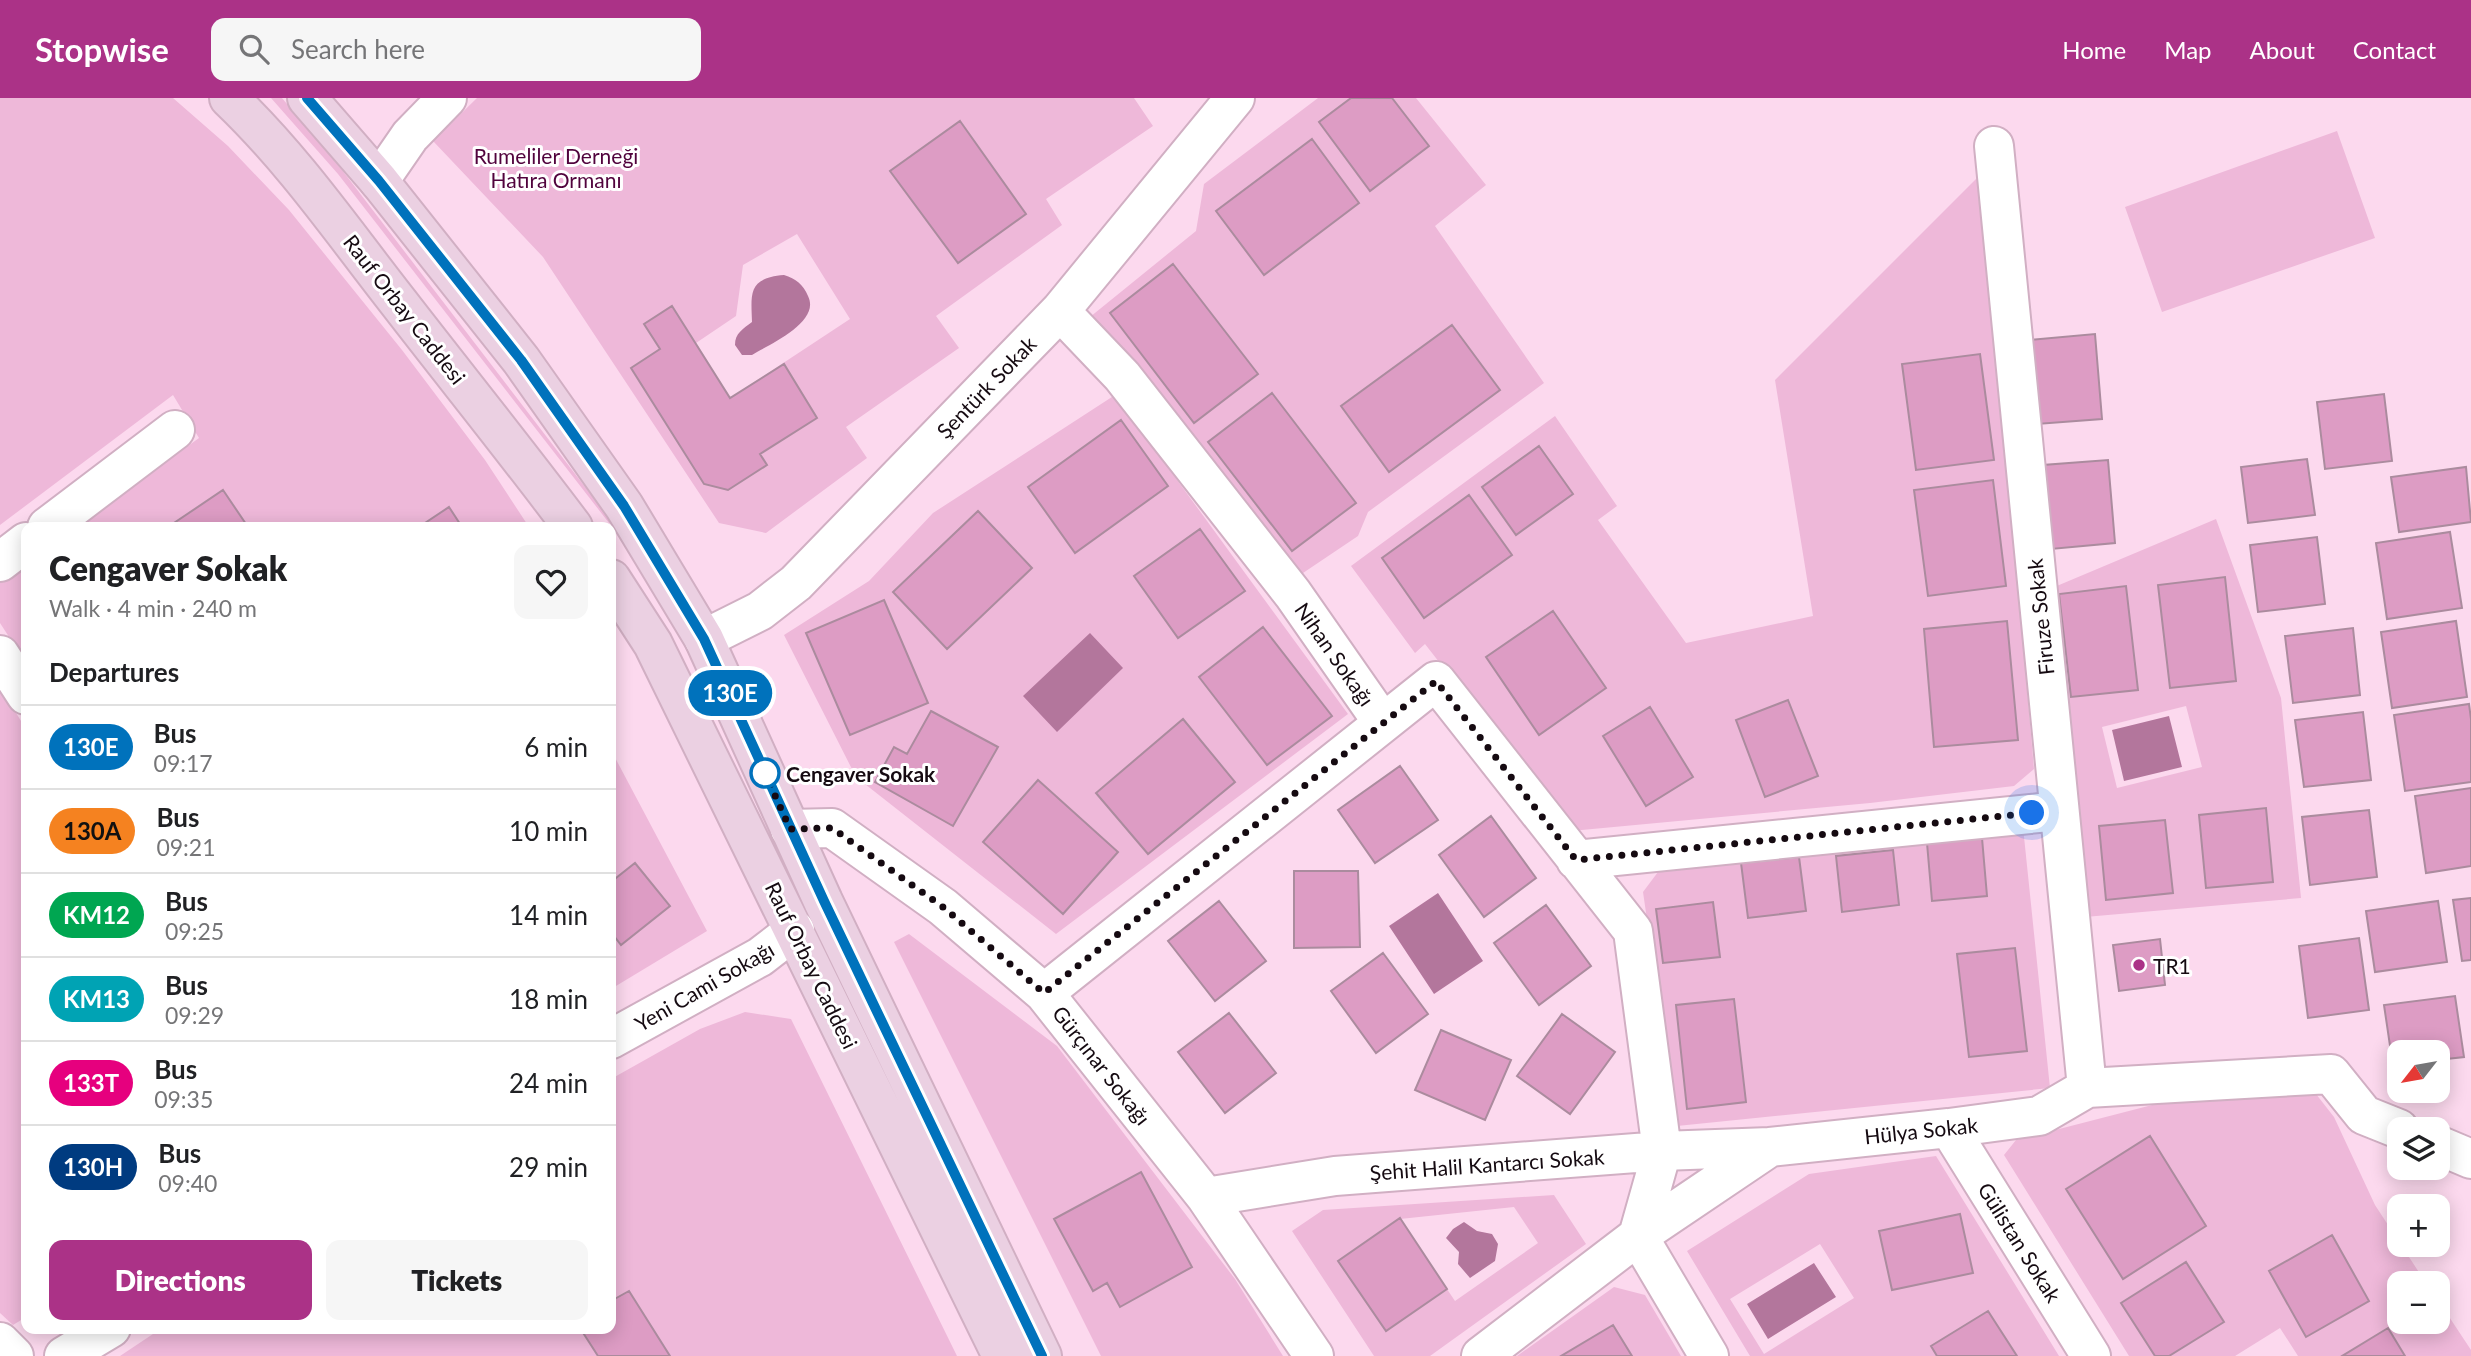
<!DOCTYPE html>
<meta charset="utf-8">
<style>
:root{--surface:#fff;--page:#f6f6f6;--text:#202124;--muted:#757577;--line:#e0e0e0;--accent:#ab3287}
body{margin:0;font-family:Lato,sans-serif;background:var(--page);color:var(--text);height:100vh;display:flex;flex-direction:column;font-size:26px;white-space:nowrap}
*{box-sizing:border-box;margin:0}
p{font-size:23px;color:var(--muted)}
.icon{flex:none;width:38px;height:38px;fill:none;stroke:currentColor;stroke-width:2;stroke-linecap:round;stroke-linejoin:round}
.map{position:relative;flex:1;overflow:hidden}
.sheet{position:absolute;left:21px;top:424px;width:595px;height:812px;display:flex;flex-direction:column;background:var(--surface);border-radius:14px;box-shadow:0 4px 18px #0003}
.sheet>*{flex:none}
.badge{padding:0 14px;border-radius:23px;font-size:24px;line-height:46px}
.needle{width:46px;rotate:239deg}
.controls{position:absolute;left:2387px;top:942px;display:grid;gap:14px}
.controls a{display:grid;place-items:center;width:63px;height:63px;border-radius:14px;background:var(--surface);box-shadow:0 4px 18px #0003;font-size:35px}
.you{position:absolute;width:35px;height:35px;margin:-18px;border:5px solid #fff;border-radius:50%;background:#1a73e8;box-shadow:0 0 0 10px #1a73e833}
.map>.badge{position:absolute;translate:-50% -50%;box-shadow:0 0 0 4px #fff}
h2{padding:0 28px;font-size:26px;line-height:63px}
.round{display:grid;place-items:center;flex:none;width:74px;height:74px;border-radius:14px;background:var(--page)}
.summary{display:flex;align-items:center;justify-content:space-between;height:119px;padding:0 28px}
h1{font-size:33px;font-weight:800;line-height:52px}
.primary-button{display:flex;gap:14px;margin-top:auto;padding:14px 28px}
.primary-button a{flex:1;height:80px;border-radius:14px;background:var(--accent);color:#fff;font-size:28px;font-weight:800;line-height:80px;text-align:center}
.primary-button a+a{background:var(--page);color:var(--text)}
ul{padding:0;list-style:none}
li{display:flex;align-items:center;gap:21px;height:84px;padding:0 28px;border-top:2px solid var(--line)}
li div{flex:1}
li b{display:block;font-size:26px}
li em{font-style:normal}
li .badge{min-width:77px;font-weight:700;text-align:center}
header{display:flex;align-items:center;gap:42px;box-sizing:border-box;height:98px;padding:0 35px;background:var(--accent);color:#fff}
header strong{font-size:33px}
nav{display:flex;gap:38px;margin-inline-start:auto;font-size:24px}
.search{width:490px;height:63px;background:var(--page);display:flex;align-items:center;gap:18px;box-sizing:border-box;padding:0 24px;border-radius:14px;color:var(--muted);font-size:26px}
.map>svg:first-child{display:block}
</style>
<header>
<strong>Stopwise</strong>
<div class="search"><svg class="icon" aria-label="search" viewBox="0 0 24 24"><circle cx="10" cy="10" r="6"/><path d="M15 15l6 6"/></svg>Search here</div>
<nav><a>Home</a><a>Map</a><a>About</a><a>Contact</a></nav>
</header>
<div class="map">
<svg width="2471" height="1258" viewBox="0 0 2471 1258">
<rect width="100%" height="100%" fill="#fcd9ee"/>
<path fill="#eeb8d9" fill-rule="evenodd" d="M0 0H173L228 48 289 112 402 252 485 362 529 429H77L199 340 173 297 0 427Z
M271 0H282L342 72 612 424 609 425 338 76Z
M477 0H1134L1153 28 1046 101 1062 127 936 218 959 250 846 329 867 360 766 435 719 425 543 159 433 43ZM797 136 850 221 730 300 696 245 736 218 743 167Z
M1318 0H1416L1486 87 1435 128 1544 285 1368 414 1358 438 1303 475 1291 474 1090 219 1196 133 1204 86Z
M2337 33 2375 140 2162 214 2125 109Z
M1982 75 2034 671 2014 688 1870 705 1571 733 1425 546 1415 555 1351 468 1555 318 1617 408 1598 422 1686 545 1813 518 1775 282Z
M1115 297 1348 616 1056 836 856 679 784 537 869 483 933 415Z
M2216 421 2281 600 2301 800 2085 819 2052 490ZM2186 608 2202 669 2117 690 2102 629Z
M26 466V565L0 525V485Z
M0 589 26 631V1219L13 1227 0 1215Z
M611 652 707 833 611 891Z
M2023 729 2050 990 1677 1028 1643 794 1664 766Z
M909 836 1057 948 1235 1181 1283 1258H1101L894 844Z
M745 914 791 921 957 1258H120L162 1230H611V981L700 931Z
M2316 996 2334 1019 2375 1107 2426 1185H2399V1223H2438V1202L2471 1252V1258H2298L2280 1230 2235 1258H2129L2004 1057 2016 1042 2156 1006Z
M1936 1058 2059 1258H1750L1687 1153 1809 1076ZM1820 1146 1854 1200 1764 1256 1730 1201Z
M1554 1097 1586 1146 1430 1258H1374L1292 1133 1323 1112ZM1514 1109 1538 1145 1455 1203 1400 1121Z
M1614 1189 1645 1197 1681 1258H1517Z"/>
<path fill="#b3769c" d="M784 177C796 181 803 186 808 198 821 224 770 246 752 257H742L735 247C735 235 743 231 752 224 751 195 748 180 784 177Z
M1090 535 1123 570 1057 634 1023 598Z
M2169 618 2182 669 2124 683 2112 632Z
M1438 795 1483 863 1434 896 1389 828Z
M1464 1124 1477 1133 1492 1136 1498 1146 1495 1163 1470 1180 1458 1166 1459 1154 1446 1140 1453 1131Z
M1814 1165 1836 1199 1768 1241 1747 1206Z"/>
<path fill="#dd9cc4" stroke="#ab8b9e" stroke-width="2" d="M1351 0H1392L1429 48 1370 93 1319 24Z
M960 23 1026 116 958 165 890 73Z
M1312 41 1359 105 1264 177 1216 113Z
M1173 166 1258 276 1194 325 1110 215Z
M672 208 730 300 784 266 817 320 760 356 767 367 728 392 704 386 631 270 660 251 644 226Z
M1452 227 1500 292 1389 374 1341 308Z
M2095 236 2102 321 2037 326 2030 242Z
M1980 256 1994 362 1916 372 1902 266Z
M1272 295 1356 405 1292 453 1208 344Z
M2384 296 2392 363 2325 371 2317 304Z
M1121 322 1168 388 1075 455 1028 389Z
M1539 348 1573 396 1516 437 1482 389Z
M2307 361 2315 417 2248 425 2241 369Z
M2108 362 2115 445 2051 451 2043 367Z
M2466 369 2471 424 2399 434 2391 379Z
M1993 382 2006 488 1928 498 1914 392Z
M223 392 248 429H168Z
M1469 397 1512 457 1424 520 1382 460Z
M449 409 462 429H419Z
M978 413 1032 470 947 551 893 494Z
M1200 431 1245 493 1178 540 1134 478Z
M2450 434 2462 510 2387 521 2376 445Z
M2317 439 2325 506 2258 514 2250 447Z
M2225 479 2236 583 2170 590 2158 487Z
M2126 488 2138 592 2071 599 2059 496Z
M884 502 928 605 850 637 806 535Z
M1553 513 1606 590 1539 637 1486 559Z
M2007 523 2018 642 1934 649 1924 531Z
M2456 523 2467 599 2392 610 2381 534Z
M1263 529 1332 618 1267 667 1199 579Z
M2353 530 2360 597 2293 605 2285 538Z
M1788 602 1818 678 1765 699 1736 622Z
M2469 606 2471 621V684L2405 693 2394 617Z
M1650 609 1693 679 1646 708 1603 638Z
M931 613 998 649 953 728 875 684 894 649 907 656Z
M2363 614 2371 682 2304 689 2295 622Z
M1183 621 1235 684 1148 756 1096 695Z
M1400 668 1438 722 1375 765 1338 712Z
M1038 682 1118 754 1063 816 983 744Z
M2471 690V768L2426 775 2415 698Z
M2266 710 2273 784 2206 790 2199 717Z
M2369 712 2377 779 2310 787 2302 719Z
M1491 718 1536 780 1484 819 1439 757Z
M2165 722 2173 795 2106 802 2099 728Z
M1982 740 1987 798 1932 803 1927 745Z
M1893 752 1899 807 1842 814 1836 758Z
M1799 759 1806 813 1748 820 1741 765Z
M635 765 670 808 621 847 611 834V784Z
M1294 773H1358L1360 849 1294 850Z
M2471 800V862L2462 863 2453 802Z
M1219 803 1266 863 1215 903 1168 843Z
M2438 803 2447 864 2375 874 2366 813Z
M1713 804 1720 859 1663 865 1656 811Z
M1546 807 1591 868 1539 907 1494 845Z
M2359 840 2369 912 2308 920 2299 848Z
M2160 841 2165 887 2119 893 2113 847Z
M2015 850 2027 953 1969 959 1957 856Z
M1383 855 1428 916 1376 955 1331 893Z
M2455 898 2464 959 2438 962V954H2399V968H2393L2384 907Z
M1734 901 1746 1004 1687 1011 1676 907Z
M1229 915 1276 975 1225 1015 1178 954Z
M1562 916 1615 954 1570 1016 1517 978Z
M1441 932 1511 962 1485 1022 1415 992Z
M2150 1038 2206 1128 2123 1181 2066 1091Z
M1141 1074 1192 1169 1120 1209 1107 1185 1093 1193 1054 1121Z
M1960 1116 1973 1175 1892 1192 1879 1133Z
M1400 1120 1447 1191 1386 1233 1338 1163Z
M2332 1137 2369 1203 2306 1239 2269 1173Z
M2186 1164 2224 1224 2169 1258H2155L2121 1205Z
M629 1193 670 1258H598L580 1230H611V1203Z
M1988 1213 2017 1258H1937L1931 1248Z
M1613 1227 1632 1258H1561Z
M2388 1230 2405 1258H2342Z"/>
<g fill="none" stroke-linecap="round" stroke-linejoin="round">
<defs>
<path id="street" d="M1994 48 2087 990
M379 83 410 38 447 0
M1060 213 1122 278 1293 496 1383 625
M47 429 175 332
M0 464 26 444
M704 541 760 513 796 485 1060 213 1235 0
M0 557 26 597
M790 731 832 730 943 809 1044 895 1206 1099 1314 1258
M1576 762 2059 713
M1044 895 1436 583 1633 833 1662 1053 1638 1138 1709 1258
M611 941 760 859 795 832
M1949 1030 2091 1258
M2438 1047 2471 1061
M1206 1099 1335 1078 1662 1053 1770 1049
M0 1244 14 1258
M64 1258 111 1230
M1481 1258 1638 1138 1770 1049 1949 1030 2039 1018 2087 990 2331 976 2364 1017 2399 1031"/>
<path id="secondary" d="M229 0C294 62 344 135 399 205 457 280 516 353 573 429
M307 0 379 83 521 262 624 408 704 541 823 803 1042 1258
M611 481 653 546 1002 1258"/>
</defs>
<use href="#street" stroke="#d1afc3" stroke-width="42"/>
<use href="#secondary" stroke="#d1afc3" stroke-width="42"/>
<use href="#street" stroke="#fff" stroke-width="38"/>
<use href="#secondary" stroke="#ebd0e2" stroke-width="38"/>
</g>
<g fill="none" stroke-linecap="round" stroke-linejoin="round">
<defs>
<path id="line" d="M307 0 379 83 521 262 624 408 704 541 824 803 1042 1258"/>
</defs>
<use href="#line" stroke="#fff" stroke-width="16"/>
<use href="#line" stroke="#0072bc" stroke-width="10"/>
<path stroke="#150a11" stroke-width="7" stroke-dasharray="0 12.6" d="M765 675 790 731 832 730 943 809 1044 895 1436 583 1576 762 2032 715"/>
</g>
<circle fill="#fff" stroke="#0072bc" stroke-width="3.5" cx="765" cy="675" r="14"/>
<circle fill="#ab3287" stroke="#fff" stroke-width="2.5" cx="2139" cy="867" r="7"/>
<g text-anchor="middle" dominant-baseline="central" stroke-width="6" stroke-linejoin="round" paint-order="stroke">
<g font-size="21" fill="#51033d" stroke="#fff">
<text x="556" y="57">Rumeliler Derneği<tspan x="556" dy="24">Hatıra Ormanı</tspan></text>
</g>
<g font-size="21" fill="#150a11" stroke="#fff">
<text transform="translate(405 211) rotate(52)">Rauf Orbay Caddesi</text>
<text transform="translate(986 289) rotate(-46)">Şentürk Sokak</text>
<text transform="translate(2040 519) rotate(-96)">Firuze Sokak</text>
<text transform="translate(1335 556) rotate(55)">Nihan Sokağı</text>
<text transform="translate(812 867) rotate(64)">Rauf Orbay Caddesi</text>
<text transform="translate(704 888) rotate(-30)">Yeni Cami Sokağı</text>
<text transform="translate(1102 967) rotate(52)">Gürçınar Sokağı</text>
<text transform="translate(1921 1032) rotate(-6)">Hülya Sokak</text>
<text transform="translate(1487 1066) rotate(-4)">Şehit Halil Kantarcı Sokak</text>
<text transform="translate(2020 1144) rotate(58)">Gülistan Sokak</text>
</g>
<g font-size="21" font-weight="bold" fill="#150a11" stroke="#fff" text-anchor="start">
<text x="786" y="675">Cengaver Sokak</text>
</g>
<g font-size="21" fill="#150a11" stroke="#fff" text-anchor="start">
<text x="2153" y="867">TR1</text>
</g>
</g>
</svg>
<div class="controls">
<a><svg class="needle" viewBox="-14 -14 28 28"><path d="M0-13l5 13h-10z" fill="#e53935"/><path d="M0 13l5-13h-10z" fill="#757577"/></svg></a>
<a><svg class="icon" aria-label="layers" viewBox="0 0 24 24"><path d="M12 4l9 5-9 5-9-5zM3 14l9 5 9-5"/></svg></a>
<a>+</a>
<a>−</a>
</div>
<div class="you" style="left:2032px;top:715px"></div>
<b class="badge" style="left:730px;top:595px;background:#0072bc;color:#fff">130E</b>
<section class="sheet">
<div class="summary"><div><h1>Cengaver Sokak</h1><p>Walk · 4 min · 240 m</p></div><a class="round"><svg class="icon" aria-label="heart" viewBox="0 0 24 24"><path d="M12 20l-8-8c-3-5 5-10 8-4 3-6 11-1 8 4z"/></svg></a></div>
<h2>Departures</h2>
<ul>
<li><span class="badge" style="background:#0072bc;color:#fff">130E</span><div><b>Bus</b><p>09:17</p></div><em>6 min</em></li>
<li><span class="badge" style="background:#f58220;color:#111">130A</span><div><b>Bus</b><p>09:21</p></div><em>10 min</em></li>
<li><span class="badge" style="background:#00a651;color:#fff">KM12</span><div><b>Bus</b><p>09:25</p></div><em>14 min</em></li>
<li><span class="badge" style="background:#00a3b4;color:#fff">KM13</span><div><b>Bus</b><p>09:29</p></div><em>18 min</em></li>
<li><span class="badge" style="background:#e6007e;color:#fff">133T</span><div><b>Bus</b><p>09:35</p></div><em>24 min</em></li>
<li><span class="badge" style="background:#003b80;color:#fff">130H</span><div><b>Bus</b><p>09:40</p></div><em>29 min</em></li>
</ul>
<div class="primary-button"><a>Directions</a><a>Tickets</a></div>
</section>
</div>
